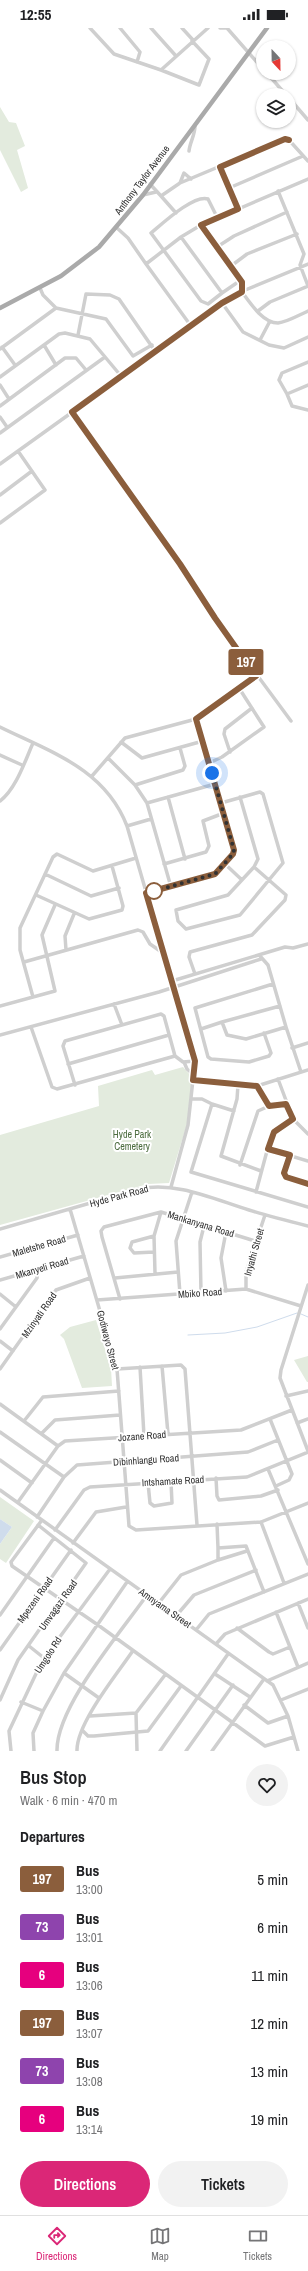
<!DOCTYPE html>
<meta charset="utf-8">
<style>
:root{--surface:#fff;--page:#f2f2f2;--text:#202124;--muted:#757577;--line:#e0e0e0;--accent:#db2777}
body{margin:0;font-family:"Archivo Narrow",sans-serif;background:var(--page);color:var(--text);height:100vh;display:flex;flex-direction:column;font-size:15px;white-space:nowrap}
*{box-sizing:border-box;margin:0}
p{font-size:13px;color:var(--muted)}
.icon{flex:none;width:22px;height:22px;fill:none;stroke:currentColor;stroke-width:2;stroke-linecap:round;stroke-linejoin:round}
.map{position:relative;height:1723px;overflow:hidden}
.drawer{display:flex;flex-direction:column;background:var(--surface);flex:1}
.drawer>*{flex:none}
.badge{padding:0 8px;border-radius:3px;font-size:14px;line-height:26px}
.needle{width:26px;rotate:158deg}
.buttons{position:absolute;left:256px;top:12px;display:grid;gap:8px}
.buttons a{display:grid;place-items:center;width:40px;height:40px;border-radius:50%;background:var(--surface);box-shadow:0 1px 3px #0004;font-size:20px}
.you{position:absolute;width:20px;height:20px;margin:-10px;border:3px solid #fff;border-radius:50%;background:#1a73e8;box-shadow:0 0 0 6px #1a73e833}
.map>.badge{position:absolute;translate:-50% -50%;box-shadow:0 0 0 2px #fff}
h2{padding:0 20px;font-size:15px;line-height:36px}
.round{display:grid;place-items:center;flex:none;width:42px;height:42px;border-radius:21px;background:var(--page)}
.head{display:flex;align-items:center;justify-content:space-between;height:68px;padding:0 20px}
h1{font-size:19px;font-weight:600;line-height:30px}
.button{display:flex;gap:8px;margin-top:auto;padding:8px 20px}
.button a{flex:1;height:46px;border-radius:24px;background:var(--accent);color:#fff;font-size:16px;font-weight:600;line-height:46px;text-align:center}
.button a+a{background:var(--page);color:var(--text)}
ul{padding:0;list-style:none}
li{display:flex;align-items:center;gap:12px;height:48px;padding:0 20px}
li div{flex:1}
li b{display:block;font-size:15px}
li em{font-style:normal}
li .badge{min-width:44px;font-weight:700;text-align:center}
.status{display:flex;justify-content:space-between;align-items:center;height:28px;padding:0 20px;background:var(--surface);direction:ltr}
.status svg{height:11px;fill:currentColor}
.tab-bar{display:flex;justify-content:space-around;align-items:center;height:56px;border-top:1px solid var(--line);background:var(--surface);font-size:11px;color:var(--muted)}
.tab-bar a{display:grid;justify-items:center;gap:2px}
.tab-bar .on{color:var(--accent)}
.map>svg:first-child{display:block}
</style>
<div class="status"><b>12:55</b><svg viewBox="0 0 49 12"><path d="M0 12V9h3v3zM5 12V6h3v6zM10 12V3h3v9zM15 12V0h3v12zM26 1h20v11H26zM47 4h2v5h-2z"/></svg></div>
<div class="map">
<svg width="308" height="1723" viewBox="0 0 308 1723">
<rect width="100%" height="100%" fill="#fff"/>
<path fill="#e3ebde" d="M0 79 9 94 16 95 25 118 17 122 28 160 21 164 0 122Z
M183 1039 192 1049 187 1096 169 1155 148 1156 0 1197V1107L99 1078 98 1058 152 1042 155 1047Z
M96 1292 111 1340 112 1358 82 1360 64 1311 60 1307 70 1299Z
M308 1328V1354H307L294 1332Z
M0 1469 34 1493 6 1535 0 1531V1516L12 1499 0 1491Z"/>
<path fill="#cfdcec" d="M0 1491 12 1499 0 1516Z"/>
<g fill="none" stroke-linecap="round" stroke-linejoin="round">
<path stroke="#cfdcec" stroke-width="1" d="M301 1286 308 1289
M188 1307 225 1305 257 1299 297 1285"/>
<path stroke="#cfcfcf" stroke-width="3.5" d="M90 0 114 26 161 42 208 0
M120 0 140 24 137 34
M151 0 176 28
M182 0 193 12
M220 0H227
M227 0 263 41
M161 42 199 57 209 31 192 13
M267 45 286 67
M289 70 308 92
M189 123C190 114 195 107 195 98
M220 139 229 160
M180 155 184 145 191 151
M150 156 161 168
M143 167 156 164
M238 181 229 160 303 128
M176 185 161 168 180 155 285 111 289 112 308 133
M201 197 243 254 242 264C250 275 263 295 278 295 287 294 299 287 308 283
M117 200 128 210 146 236
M181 209 222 265 208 276 201 273 151 205C162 196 194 166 208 171L217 189
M217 219 234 208 287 184
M231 238 247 226 297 206
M40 260 43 267 56 280
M222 265 241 252
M222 275 243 304 269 317 284 320 308 309
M258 283 270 274 308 258 300 237 304 226 278 163
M191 298 146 236 181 209 201 197 308 151
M78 307 86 266 110 267 119 271 155 323
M260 312 270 293
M44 317 56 337
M2 319 15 337
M0 321 56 280 106 291 133 328 152 317
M308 334 282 345 279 352 287 366 308 357
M0 349 44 317 59 306 65 305 90 311 121 348
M0 357 9 371
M287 366 292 378 308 382
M0 378 65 330H76L86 342
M72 384 180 536 215 590 291 693
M0 389 7 399
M0 405 105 329
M0 436 238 265 308 236
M0 467 32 443
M0 495 45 462 18 423
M0 699C51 724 105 741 127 798L195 1033 188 1097 171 1159
M121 714 142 730 203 713
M230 724 224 706 225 701 252 680
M0 727 22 737
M108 730 135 757 147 775 171 859
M209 735 222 729 264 699 239 660
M92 748 125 710 196 691 256 648
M135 757 183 742 185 738 180 720
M168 769 185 831
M0 773C16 761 25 733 33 715
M147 775 215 756
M221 775 260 764 263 766 283 835 240 887 186 901 178 893 176 882 228 867 254 839 258 831 240 769
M127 798 151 791
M164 836 206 824 209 818 203 793 224 785
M225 836 242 852
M45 846 91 868 119 860
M146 865 215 846 233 826 234 822 196 691
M36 867 89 891 122 882 123 878 112 838
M66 922 65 908 74 886
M260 928 268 937 286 999
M24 934 138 902 143 904 150 916 163 925
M195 946 189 929 190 924 252 907 285 872 286 867 254 839
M172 953 285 919 293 920 308 916
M33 969 20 922V900L53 829 57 826 93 843 136 830
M114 976 122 997
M0 978 55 963 42 907 55 877
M222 994 280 978
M31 999 52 1059 57 1061 175 1028 183 1034 195 1033
M201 1001 222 994 227 1007 246 1011 286 999 301 1044
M264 1005 271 1025 269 1028 249 1034 211 1031 208 1029 195 980 273 956
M0 1007 159 964 261 931
M292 1020 308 1015
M184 1034 187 1041 194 1047
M68 1036 169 1007
M278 1051 293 1091 308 1106
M193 1052 257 1058 308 1042
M75 1057 63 1018 65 1013 161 986 164 988 175 1028
M238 1057 237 1071 221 1128 261 1143
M257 1058 269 1078
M191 1071H202L212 1076
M234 1083 212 1076 191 1144 308 1179
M268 1121 308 1133
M290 1127 284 1145 286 1149 308 1156
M240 1137 258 1083 269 1078 286 1076
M256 1164 271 1108 278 1100 293 1091
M70 1181 117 1341 129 1498 136 1502 261 1494 308 1475
M0 1201 139 1161C176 1153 213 1171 249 1182 268 1188 288 1193 308 1198
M154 1224 134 1225 130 1220 132 1214 154 1208
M0 1229 78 1207
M155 1245 154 1208 161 1184
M115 1250 178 1244
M0 1252 84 1228
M308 1257 281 1342 280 1350 308 1423
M246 1261V1244L265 1187
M226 1263 221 1230 226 1204
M201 1265 200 1214 204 1198
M0 1266 16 1279
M180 1266 176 1213 192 1164
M120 1271 102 1209 101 1203 104 1199 161 1184 255 1213
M97 1272 246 1261 301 1278
M0 1301 37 1250 38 1242
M0 1313 13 1323
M162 1338 168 1406
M140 1339 144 1408
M0 1341 56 1262 90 1250
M117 1341 181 1337 185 1341 197 1497
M286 1368 308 1363
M0 1376 58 1418
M270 1391 292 1446 289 1452 276 1458
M24 1393 43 1369 119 1363
M297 1395 308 1391
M0 1404 64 1449
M42 1405 55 1392 120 1387
M0 1432 32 1455
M268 1441 308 1536
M216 1450 217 1468 219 1472 261 1468 278 1462
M148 1455 150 1475 154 1478 172 1475 171 1454
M0 1462 273 1657 288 1688 298 1723
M18 1474 58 1418 65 1413 241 1402 292 1382
M37 1489 64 1449 77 1437 248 1424 278 1412
M42 1492 11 1534 12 1538 98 1597 265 1718 294 1709
M261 1494 284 1555
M217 1496 218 1520
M55 1502 84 1462 90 1459 247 1449 308 1424
M73 1515 96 1484 126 1479
M218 1532 247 1523
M298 1575 308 1600
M158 1576 181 1547 218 1532V1520L246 1518 264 1564
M276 1584 298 1639
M0 1587 54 1510
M176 1588 194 1567 256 1542
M237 1600 269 1624 273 1626 290 1619
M196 1602 209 1586 308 1546
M216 1616 225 1606 308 1571
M29 1618 44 1630
M0 1622 71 1522
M64 1645 99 1670
M215 1646 250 1669
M267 1653 308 1635
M0 1672 18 1632 86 1535 38 1497
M281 1672 308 1661
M21 1674 43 1683
M244 1677 268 1695 288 1688
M136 1685 137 1723
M90 1688 136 1685 165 1647
M83 1703 88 1708H94L148 1703 181 1658
M11 1723 9 1703 42 1633 110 1541
M34 1723 33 1705 43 1683 64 1645 127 1554
M57 1723C56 1679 121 1604 147 1567
M77 1723C76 1696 117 1646 132 1624
M160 1723 228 1626
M186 1723 233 1657
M212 1723 264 1651"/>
<path stroke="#aaa" stroke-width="4.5" d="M0 280 61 248 99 219 143 167 267 0"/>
</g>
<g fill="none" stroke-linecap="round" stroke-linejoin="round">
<defs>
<path id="line" d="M289 112 285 111 220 139 238 181 201 197 242 254V264L222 275 72 384 180 536 215 590 256 648 196 691 234 822 233 826 215 846 146 865 195 1033 193 1052 257 1058 269 1078 286 1076 293 1091 274 1104 268 1121 290 1127 284 1145 286 1149 308 1156"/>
</defs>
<use href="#line" stroke="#fff" stroke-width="9"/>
<use href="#line" stroke="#8b5e3c" stroke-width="6"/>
<path stroke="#323232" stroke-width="4" stroke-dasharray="0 7.2" d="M154 863 215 846 233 826 234 822 212 745"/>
</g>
<circle fill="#fff" stroke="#8b5e3c" stroke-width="2" cx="154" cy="863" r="8"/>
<g text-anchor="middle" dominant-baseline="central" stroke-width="4" stroke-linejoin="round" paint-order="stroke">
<g font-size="10" fill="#323232" stroke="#fff">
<text transform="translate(142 152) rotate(-53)">Anthony Taylor Avenue</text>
<text transform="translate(119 1168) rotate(-15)">Hyde Park Road</text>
<text transform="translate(201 1196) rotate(17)">Mankanyana Road</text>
<text transform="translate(39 1218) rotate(-16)">Maletshe Road</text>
<text transform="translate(254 1224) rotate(-74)">Inyathi Street</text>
<text transform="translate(42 1240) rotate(-16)">Mkanyeli Road</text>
<text transform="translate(200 1265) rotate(-4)">Mbiko Road</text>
<text transform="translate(39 1287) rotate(-55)">Mzinyati Road</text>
<text transform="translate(108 1312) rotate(75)">Godiwayo Street</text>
<text transform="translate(142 1408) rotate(-4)">Jozane Road</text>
<text transform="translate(146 1432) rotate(-4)">Dibinhlangu Road</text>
<text transform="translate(173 1453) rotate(-3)">Intshamate Road</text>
<text transform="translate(35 1572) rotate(-55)">Mpezeni Road</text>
<text transform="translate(58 1577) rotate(-55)">Umvagazi Road</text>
<text transform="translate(165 1580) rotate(35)">Amnyama Street</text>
<text transform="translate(48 1627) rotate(-57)">Umgolo Rd</text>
</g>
<g font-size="10" fill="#4d6d40" stroke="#fff">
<text x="132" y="1106">Hyde Park<tspan x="132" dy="12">Cemetery</tspan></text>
</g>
</g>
</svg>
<div class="buttons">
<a><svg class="needle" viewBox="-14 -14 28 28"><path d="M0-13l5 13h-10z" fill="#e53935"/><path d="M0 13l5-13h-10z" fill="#757577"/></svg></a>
<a><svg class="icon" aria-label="layers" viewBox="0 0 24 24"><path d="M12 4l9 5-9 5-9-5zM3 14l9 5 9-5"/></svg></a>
</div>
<div class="you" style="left:212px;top:745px"></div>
<b class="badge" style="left:246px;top:634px;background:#8b5e3c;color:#fff">197</b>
</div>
<section class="drawer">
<div class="head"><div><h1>Bus Stop</h1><p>Walk · 6 min · 470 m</p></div><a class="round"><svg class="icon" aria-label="heart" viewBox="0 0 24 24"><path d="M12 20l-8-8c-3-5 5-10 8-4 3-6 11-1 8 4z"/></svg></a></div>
<h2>Departures</h2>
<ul>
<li><span class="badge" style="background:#8b5e3c;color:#fff">197</span><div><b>Bus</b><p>13:00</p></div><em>5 min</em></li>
<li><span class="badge" style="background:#8e44ad;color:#fff">73</span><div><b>Bus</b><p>13:01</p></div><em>6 min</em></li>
<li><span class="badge" style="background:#e6007e;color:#fff">6</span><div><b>Bus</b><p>13:06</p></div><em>11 min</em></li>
<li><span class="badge" style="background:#8b5e3c;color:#fff">197</span><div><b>Bus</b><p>13:07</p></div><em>12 min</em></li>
<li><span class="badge" style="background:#8e44ad;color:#fff">73</span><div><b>Bus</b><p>13:08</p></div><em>13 min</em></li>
<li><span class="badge" style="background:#e6007e;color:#fff">6</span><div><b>Bus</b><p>13:14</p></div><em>19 min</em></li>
</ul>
<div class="button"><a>Directions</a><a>Tickets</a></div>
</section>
<nav class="tab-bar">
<a class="on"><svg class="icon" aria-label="directions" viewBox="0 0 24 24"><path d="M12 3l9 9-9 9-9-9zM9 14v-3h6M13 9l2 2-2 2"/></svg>Directions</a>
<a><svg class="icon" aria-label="map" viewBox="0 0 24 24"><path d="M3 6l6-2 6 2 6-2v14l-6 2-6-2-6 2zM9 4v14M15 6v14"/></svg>Map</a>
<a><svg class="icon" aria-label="tickets" viewBox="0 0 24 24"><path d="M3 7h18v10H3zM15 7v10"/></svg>Tickets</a>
</nav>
